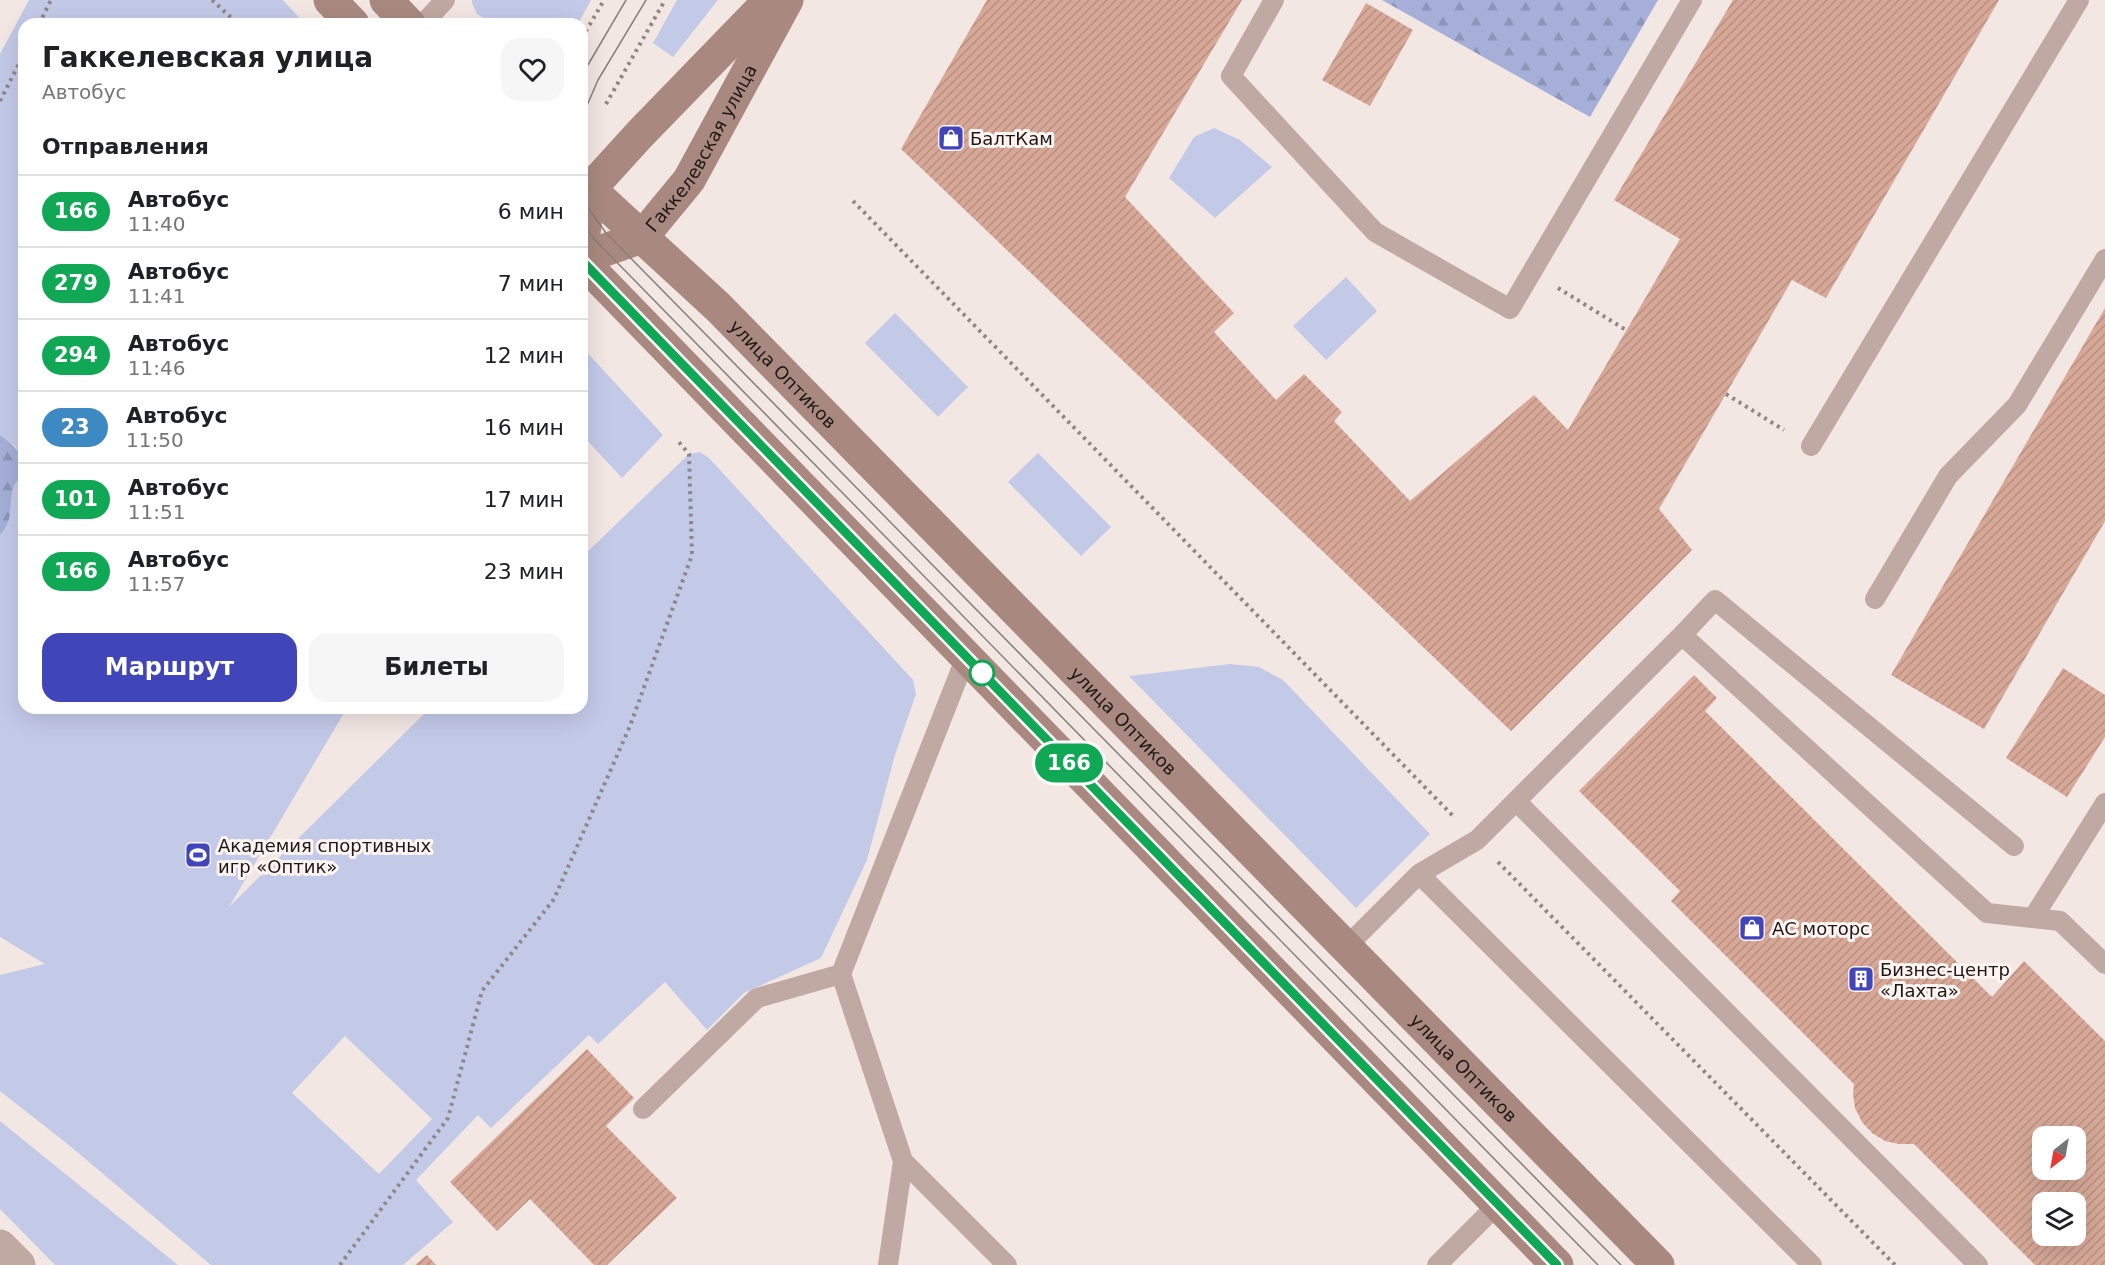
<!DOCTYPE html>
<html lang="ru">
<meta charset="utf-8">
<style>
:root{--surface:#fff;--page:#f6f6f6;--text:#202124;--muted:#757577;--line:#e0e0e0;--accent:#4045ba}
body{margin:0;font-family:"DejaVu Sans",sans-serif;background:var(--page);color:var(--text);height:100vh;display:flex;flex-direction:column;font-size:22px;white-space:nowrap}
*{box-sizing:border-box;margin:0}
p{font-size:20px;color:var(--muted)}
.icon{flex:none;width:33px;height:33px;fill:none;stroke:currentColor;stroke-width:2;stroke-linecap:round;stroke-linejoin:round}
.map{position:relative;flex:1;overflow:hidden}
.panel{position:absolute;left:18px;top:18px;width:570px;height:696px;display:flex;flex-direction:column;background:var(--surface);border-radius:18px;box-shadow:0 6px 24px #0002}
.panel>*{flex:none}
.badge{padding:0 12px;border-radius:20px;font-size:21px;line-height:39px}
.needle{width:39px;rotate:211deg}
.controls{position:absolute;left:2032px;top:1126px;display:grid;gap:12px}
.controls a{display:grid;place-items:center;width:54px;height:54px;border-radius:12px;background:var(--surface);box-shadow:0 6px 24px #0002;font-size:30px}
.map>.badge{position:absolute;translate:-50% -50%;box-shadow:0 0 0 3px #fff}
h2{padding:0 24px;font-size:22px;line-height:54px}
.round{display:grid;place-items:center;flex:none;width:63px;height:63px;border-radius:18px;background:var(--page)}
.overview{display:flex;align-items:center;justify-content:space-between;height:102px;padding:0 24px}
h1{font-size:28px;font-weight:600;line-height:45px}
.button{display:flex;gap:12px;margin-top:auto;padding:12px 24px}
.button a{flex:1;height:69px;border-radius:18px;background:var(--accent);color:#fff;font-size:24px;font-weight:600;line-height:69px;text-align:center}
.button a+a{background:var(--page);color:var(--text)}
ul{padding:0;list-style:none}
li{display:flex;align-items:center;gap:18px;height:72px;padding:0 24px;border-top:2px solid var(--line)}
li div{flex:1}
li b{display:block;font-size:22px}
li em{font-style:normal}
li .badge{min-width:66px;font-weight:700;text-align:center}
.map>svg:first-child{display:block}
</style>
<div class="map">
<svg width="2105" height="1265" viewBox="0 0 2105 1265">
<defs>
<pattern id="forest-firs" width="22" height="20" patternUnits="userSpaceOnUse" patternTransform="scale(1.5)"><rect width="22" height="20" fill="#a5afd8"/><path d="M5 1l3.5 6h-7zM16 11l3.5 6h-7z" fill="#8d96b9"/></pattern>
<pattern id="building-hatch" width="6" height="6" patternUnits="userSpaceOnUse" patternTransform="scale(1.5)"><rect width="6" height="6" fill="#d7a898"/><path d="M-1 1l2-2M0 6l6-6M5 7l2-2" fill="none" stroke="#b89082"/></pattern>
</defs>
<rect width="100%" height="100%" fill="#f3e7e3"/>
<path fill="#c3cae8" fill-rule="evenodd" d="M29 0H283L305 24H24V464L15 446 0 435V54Z
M472 0H591L578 24H493L477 14 472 3Z
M677 0H718L673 57 653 43Z
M1214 128 1240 140 1272 167 1215 218 1169 178 1194 137Z
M1346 277 1377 311 1326 360 1293 326Z
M895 313 968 387 938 417 865 343Z
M582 347 663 435 622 478 582 435Z
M700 452 709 458 913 680 916 694 895 755 867 860 821 958 744 993 707 1030 665 982 598 1044 589 1035 491 1128 478 1115 416 1180 453 1222 403 1265H211L70 1146 0 1091V975L45 964 0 937V535C16 519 7 505 13 487 15 481 21 475 24 470V708H347L229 907 430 708H582V557L689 454ZM345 1036 432 1119 379 1174 292 1093Z
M1038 453 1111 527 1081 556 1008 482Z
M1230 664 1259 667 1283 680 1430 834 1356 908 1129 676Z
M0 1121 178 1265H55L0 1209Z"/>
<path fill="url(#forest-firs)" d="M1382 0H1658L1590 117Z
M0 435C10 442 21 451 24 464 26 472 18 479 14 486 7 502 16 519 0 535Z"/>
<path fill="url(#building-hatch)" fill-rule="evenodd" d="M987 0H1242L1125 197 1234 313 1214 332 1276 400 1304 374 1342 412 1334 421 1410 501 1534 395 1568 430 1680 239 1614 200 1733 0H1999L1826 298 1792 280 1659 509 1692 550 1511 731 901 149Z
M1366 3 1413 30 1370 106 1322 80Z
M2105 308V521L1984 729 1891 675Z
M2063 668 2105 695V737L2067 797 2006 758Z
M1694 675 1717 698 1705 711 1992 997 2024 961 2105 1041V1265H2035L1914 1144H1899L1885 1141 1872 1133 1862 1122 1855 1108 1853 1094 1854 1084 1671 901 1680 891 1579 791ZM2043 1137H2076V1170H2043ZM2043 1203H2076V1236H2043Z
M587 1049 634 1098 606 1126 677 1198 607 1265H594L530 1199 497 1231 450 1182Z
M427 1255 436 1265H415Z"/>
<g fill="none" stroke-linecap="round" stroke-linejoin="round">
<path stroke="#908784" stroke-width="4" stroke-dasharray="3 4.5" stroke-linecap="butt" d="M212 0 238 24
M39 24 51 0
M582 38 604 0
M0 101 24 54
M606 104 665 0
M853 201 1455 818
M1558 288 1626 330
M1726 394 1784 430
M1498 862 1895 1265
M340 1265 448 1118 482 991 554 899 630 726 692 555 689 454 678 441"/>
<path stroke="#bfa9a2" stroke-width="20" d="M1274 0 1231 76 1375 232 1510 309 1692 0
M423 24 445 0
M1811 446 2079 0
M1875 599 1948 476 2017 405 2105 259
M1682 635 1715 600 2014 846
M1516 801 1978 1265
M1419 874 1477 840 1682 635 1987 913 2060 921 2105 964
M2033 918 2105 803
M1346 947 1419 874 1812 1265
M643 1109 757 998 841 974
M903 1161 1007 1265
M888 1265 903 1161 841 974 960 672 970 660
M1437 1265 1498 1204"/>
<path stroke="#bfa9a2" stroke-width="33" d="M0 1246 19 1265"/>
<g stroke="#a9897f" stroke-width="33">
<path d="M330 0 353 24"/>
<path d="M386 0 409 24"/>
<path id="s1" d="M582 182 718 307 1658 1265"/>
<path d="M582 247 590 189 640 134 770 0"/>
<path id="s2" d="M582 258 642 237 689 180 787 0"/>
<path d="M582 261 1557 1265"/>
</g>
<path stroke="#88807d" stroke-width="1.5" d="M582 75 626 0
M582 117 598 80 646 0
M582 193 586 205 606 233 1621 1265
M582 224 598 243 1598 1265"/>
</g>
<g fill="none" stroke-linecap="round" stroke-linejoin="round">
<defs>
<path id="line" d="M582 261 1557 1265"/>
</defs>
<use href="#line" stroke="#fff" stroke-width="14"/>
<use href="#line" stroke="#10a855" stroke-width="9"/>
</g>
<defs>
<symbol id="shop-square" viewBox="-11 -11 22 22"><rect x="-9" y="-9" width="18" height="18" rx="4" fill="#4045ba" stroke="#fef5f2"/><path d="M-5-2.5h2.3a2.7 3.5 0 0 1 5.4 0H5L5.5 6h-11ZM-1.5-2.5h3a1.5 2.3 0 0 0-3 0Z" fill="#fff"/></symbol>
<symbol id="stadium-square" viewBox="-11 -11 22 22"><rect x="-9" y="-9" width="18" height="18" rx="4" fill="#4045ba" stroke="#fef5f2"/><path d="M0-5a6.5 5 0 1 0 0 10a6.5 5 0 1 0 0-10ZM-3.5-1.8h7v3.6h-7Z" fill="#fff"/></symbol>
<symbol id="building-square" viewBox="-11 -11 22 22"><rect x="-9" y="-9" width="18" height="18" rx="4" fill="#4045ba" stroke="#fef5f2"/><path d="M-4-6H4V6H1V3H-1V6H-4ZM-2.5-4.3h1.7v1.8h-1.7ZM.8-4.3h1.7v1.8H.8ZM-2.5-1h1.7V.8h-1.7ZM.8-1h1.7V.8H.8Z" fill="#fff"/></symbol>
</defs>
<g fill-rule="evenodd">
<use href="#shop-square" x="936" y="123" width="30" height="30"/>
<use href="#stadium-square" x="183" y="840" width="30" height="30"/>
<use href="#shop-square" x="1737" y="913" width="30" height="30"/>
<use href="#building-square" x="1846" y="964" width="30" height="30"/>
</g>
<circle fill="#fff" stroke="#10a855" stroke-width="3" cx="982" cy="673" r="12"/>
<g text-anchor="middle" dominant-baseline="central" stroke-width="6" stroke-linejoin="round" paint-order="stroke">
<g font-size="18" fill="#1c1816" stroke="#fef5f2" text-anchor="start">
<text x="970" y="138">БалтКам</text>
<text x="218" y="845">Академия спортивных<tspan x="218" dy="21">игр «Оптик»</tspan></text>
<text x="1772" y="928">АС моторс</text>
<text x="1880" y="969">Бизнес-центр<tspan x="1880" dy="21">«Лахта»</tspan></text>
</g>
<g font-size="18" fill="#1c1816" stroke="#fef5f2">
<text stroke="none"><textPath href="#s2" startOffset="171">Гаккелевская улица</textPath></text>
<text stroke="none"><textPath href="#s1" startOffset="278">улица Оптиков</textPath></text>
<text stroke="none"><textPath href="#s1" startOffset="764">улица Оптиков</textPath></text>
<text stroke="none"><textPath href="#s1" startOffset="1250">улица Оптиков</textPath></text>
</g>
</g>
</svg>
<div class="controls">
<a><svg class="needle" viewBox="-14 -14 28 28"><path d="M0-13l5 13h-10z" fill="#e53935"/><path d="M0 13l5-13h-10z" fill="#757577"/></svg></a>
<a><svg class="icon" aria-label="layers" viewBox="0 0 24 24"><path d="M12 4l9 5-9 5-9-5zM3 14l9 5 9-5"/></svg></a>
</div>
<b class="badge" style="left:1069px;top:763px;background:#10a855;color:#fff">166</b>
<section class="panel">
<div class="overview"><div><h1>Гаккелевская улица</h1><p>Автобус</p></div><a class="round"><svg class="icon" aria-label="heart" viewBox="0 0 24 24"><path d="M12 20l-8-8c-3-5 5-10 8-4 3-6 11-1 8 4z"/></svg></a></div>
<h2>Отправления</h2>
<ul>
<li><span class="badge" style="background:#10a855;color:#fff">166</span><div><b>Автобус</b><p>11:40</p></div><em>6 мин</em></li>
<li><span class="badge" style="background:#10a855;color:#fff">279</span><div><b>Автобус</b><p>11:41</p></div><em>7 мин</em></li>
<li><span class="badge" style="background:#10a855;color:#fff">294</span><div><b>Автобус</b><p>11:46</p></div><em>12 мин</em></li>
<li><span class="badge" style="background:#3d8ac2;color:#fff">23</span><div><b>Автобус</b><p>11:50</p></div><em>16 мин</em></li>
<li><span class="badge" style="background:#10a855;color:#fff">101</span><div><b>Автобус</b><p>11:51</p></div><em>17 мин</em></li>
<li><span class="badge" style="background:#10a855;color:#fff">166</span><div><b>Автобус</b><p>11:57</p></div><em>23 мин</em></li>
</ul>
<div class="button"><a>Маршрут</a><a>Билеты</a></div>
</section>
</div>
